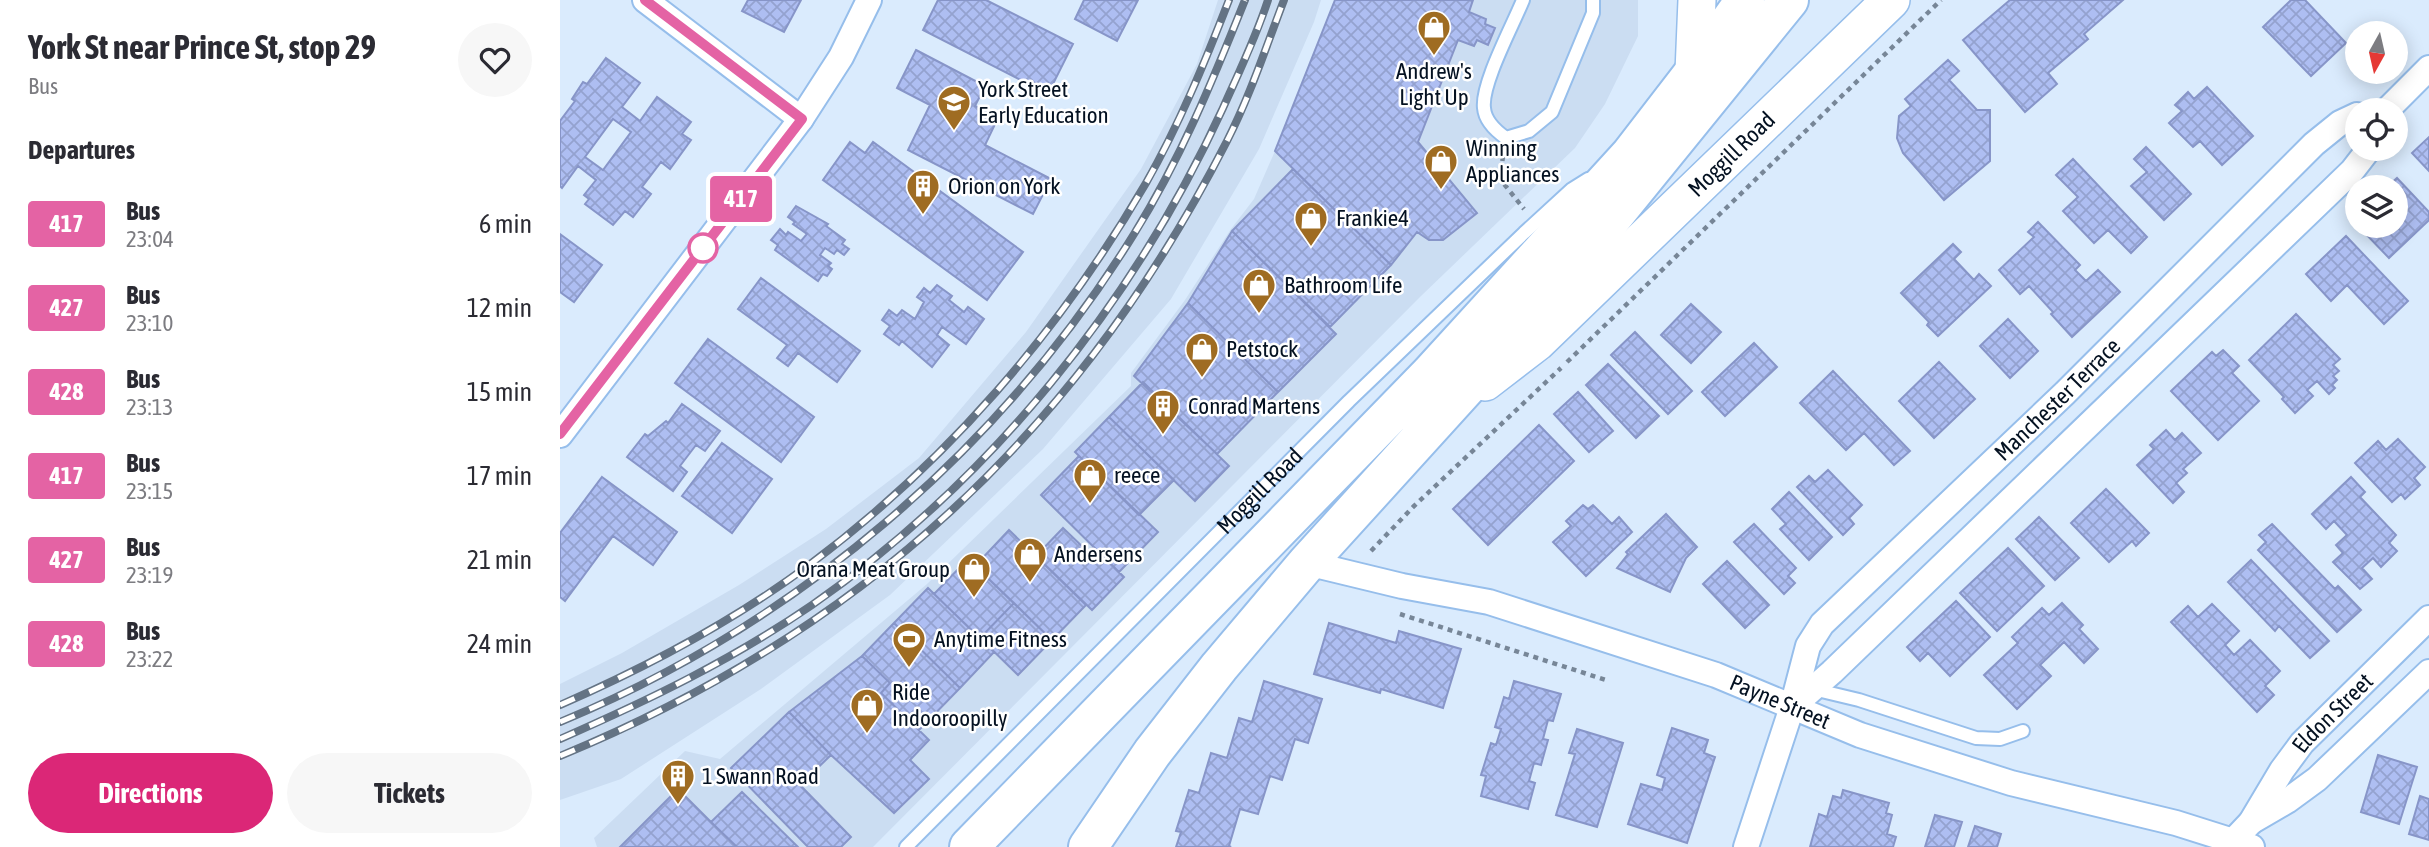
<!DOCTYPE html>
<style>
:root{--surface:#fff;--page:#f7f7f7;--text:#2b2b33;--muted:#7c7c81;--accent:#db2777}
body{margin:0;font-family:"Asap Condensed",sans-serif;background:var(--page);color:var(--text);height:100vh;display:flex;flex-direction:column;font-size:26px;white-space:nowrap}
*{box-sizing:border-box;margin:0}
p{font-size:23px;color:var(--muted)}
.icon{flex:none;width:38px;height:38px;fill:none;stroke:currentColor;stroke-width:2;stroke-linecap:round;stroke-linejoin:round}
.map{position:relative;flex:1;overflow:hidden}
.drawer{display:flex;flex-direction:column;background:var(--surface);width:560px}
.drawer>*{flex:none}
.badge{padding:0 14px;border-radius:5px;font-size:24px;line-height:46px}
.needle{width:46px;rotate:188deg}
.tools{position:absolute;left:1785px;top:21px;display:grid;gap:14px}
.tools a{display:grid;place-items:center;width:63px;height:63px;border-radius:50%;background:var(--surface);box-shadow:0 4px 18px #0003;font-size:35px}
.map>.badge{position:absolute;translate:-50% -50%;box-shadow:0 0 0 4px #fff}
h2{padding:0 28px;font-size:26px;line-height:63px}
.round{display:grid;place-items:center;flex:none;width:74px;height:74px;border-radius:37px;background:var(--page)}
.headline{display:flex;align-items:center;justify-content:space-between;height:119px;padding:0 28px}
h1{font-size:33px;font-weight:700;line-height:52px}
.action{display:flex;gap:14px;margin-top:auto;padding:14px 28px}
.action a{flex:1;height:80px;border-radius:42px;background:var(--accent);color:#fff;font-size:28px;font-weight:700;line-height:80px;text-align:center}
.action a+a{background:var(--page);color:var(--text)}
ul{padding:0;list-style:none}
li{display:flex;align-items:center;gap:21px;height:84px;padding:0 28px}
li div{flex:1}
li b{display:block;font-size:26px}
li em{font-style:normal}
li .badge{min-width:77px;font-weight:700;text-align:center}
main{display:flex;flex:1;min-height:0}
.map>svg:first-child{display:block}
</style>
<main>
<section class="drawer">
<div class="headline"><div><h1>York St near Prince St, stop 29</h1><p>Bus</p></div><a class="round"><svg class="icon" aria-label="heart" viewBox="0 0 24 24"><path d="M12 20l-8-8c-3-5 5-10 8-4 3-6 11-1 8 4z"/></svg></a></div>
<h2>Departures</h2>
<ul>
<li><span class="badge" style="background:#e463a4;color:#fff">417</span><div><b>Bus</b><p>23:04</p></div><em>6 min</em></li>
<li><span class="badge" style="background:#e463a4;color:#fff">427</span><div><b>Bus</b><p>23:10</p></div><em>12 min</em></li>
<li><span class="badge" style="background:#e463a4;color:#fff">428</span><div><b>Bus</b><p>23:13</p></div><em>15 min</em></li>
<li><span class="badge" style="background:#e463a4;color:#fff">417</span><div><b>Bus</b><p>23:15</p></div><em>17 min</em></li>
<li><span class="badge" style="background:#e463a4;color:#fff">427</span><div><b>Bus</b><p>23:19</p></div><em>21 min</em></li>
<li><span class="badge" style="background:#e463a4;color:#fff">428</span><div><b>Bus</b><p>23:22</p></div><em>24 min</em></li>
</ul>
<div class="action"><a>Directions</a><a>Tickets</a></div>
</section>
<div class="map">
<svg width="1869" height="847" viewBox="0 0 1869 847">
<defs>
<pattern id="building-cross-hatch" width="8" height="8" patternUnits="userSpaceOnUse" patternTransform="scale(1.75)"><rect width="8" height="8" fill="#aebef2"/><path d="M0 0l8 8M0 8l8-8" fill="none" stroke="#94a2cf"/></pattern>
</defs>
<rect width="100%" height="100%" fill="#daebfd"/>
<path fill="#cbddf2" d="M658 0H761L754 22 699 149 611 299 483 449 330 595 201 689 61 779 0 800V684L62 653 179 585 266 529 359 458 466 332 581 169 637 64Z
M775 0H1078V36L1045 104 1015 148 861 296 313 847H37L34 838 125 751 160 759 367 584 571 386V373L625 300 671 229 694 199 715 151Z"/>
<path fill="url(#building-cross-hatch)" stroke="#8795c8" stroke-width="2" fill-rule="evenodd" d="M188 0H241L224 32 182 11Z
M378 0H426L513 44 488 94 363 30Z
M524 0H578L557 41 515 19Z
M775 0H913L909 12 926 19 925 24 935 28 928 45 917 40 914 46 898 40 858 142 917 213 883 240H869L857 232 831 265 715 151Z
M1450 0H1563L1524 34 1528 39 1488 73 1497 84 1465 112 1403 40Z
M1731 0H1745L1786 43 1751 76 1703 27Z
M356 50 425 86 415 106 438 118 425 145 491 179 473 214 348 150 370 105 337 88Z
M46 58 80 83 62 107 80 121 97 97 131 122 122 134 131 140 110 169 101 162 82 187 91 194 73 217 65 211 53 225 25 204 29 199 24 195 36 180 18 166 2 188 0 186V121L15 101 12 99 23 82 27 84ZM53 119 71 132 43 170 25 157Z
M1388 60 1399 71 1389 80 1417 110H1430V161L1384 200 1343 153 1337 138 1339 116 1351 106 1345 99Z
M1647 87 1693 136 1662 165 1640 141 1633 147 1609 123 1622 111 1615 105 1628 92 1634 99Z
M1869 137V171L1852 153Z
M290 142 305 153 313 142 463 252 427 300 263 180Z
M1586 147 1631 194 1604 220 1571 186 1587 172 1574 159Z
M1513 159 1587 237 1571 253 1548 230 1534 243 1503 211 1518 197 1496 175Z
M733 169 831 265 770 327 672 231Z
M1837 178 1869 212V220L1829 258 1802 230 1807 226H1836V187H1827Z
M236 206 268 224 266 226 285 240 282 244 289 249 284 255 277 250 274 254 265 248 260 255 271 263 268 266 272 269 267 276 263 274 258 281 215 250 218 245 211 240 220 229 226 235 228 232 241 241 247 234 233 224 235 222 228 217Z
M1478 222 1520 265 1515 270 1526 281 1538 270 1560 292 1512 337 1491 314 1493 312 1469 286 1460 294 1439 270 1474 237 1468 232Z
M672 231 776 334 718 392 628 303Z
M0 234 42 265 14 302 0 292Z
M1786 236 1848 301 1824 324 1787 285 1771 301 1746 274Z
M1393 244 1401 252 1394 259 1414 280 1419 274 1431 286 1378 336 1367 325 1369 322 1341 293Z
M201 278 300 351 277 382 238 353 228 366 217 358 227 345 178 309Z
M377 285 392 296 389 300 404 312 408 307 424 319 406 344 382 327 377 335 389 345 372 367 342 341 339 345 324 334 330 326 322 320 329 310 337 316 342 310 355 319 364 302 357 297 364 288 370 293Z
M628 303 718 392 657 454 574 376Z
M1131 304 1161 332 1131 363 1101 335Z
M1736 314 1780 359 1773 365 1779 371 1773 376 1777 380 1772 385 1775 388 1769 394 1757 381 1747 390 1753 396 1735 413 1722 399 1724 397 1689 360Z
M1448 319 1478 351 1450 378 1420 346Z
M1075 332 1132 391 1108 414 1051 355Z
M148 339 254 417 221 462 115 383Z
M1194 343 1217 367 1165 416 1142 392Z
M1663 350 1679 366 1672 373 1699 401 1658 440 1611 391 1652 352 1656 356Z
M1379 362 1415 399 1374 438 1339 401Z
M1048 364 1099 416 1076 438 1026 385Z
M1273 371 1350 451 1334 465 1304 433 1286 450 1240 403Z
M583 382 669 466 635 501 549 417Z
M1018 392 1053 431 1029 452 994 414Z
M122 404 160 431 145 451 136 445 120 466 127 472 113 491 67 457 85 434 88 436 106 421 108 423Z
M549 417 614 480 579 515 515 452Z
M979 425 1014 461 928 545 893 509Z
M1606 430 1615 440 1622 433 1641 453 1623 469 1627 473 1616 483 1624 492 1613 503 1577 465 1594 449 1590 445Z
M1838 439 1865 467 1854 478 1860 485 1845 499 1841 494 1832 502 1795 463 1818 441 1826 450Z
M162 443 212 479 172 533 122 496Z
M519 456 598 532 559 572 481 495Z
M1268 470 1302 505 1289 518 1294 524 1283 535 1237 487 1249 476 1255 482Z
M42 477 117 532 93 565 53 536 5 601 0 597V533Z
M1791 477 1805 492 1800 497 1836 535 1829 543 1837 551 1821 567 1813 558 1802 568 1812 579 1800 589 1773 562 1783 553 1776 545 1787 535 1774 521 1766 529 1752 514Z
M1546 489 1589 533 1576 546 1572 541 1549 562 1511 523Z
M1229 492 1272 537 1249 560 1220 529 1226 524 1212 509Z
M1023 505 1028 509 1033 505 1052 524 1059 517 1072 532 1026 576 993 542 1011 526 1006 521Z
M1106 514 1137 547 1126 558 1110 592 1057 568 1068 554 1066 552Z
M1479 517 1519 558 1495 580 1456 539Z
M1194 524 1236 568 1228 576 1235 583 1224 594 1174 542Z
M1712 524 1775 589 1778 586 1801 610 1777 632 1698 550 1706 542 1699 535Z
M503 528 528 552 534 547 564 577 532 610 476 556Z
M449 530 526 605 492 640 415 566Z
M1448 548 1484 586 1437 631 1400 593Z
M408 559 454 603 420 638 374 594Z
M1691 560 1769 641 1750 658 1719 626 1715 631 1668 582Z
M1167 561 1209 605 1185 628 1143 584Z
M368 588 434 652 400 688 334 623Z
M1396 601 1430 637 1390 676 1368 653 1360 661 1347 647Z
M454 603 492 640 458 675 420 638Z
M1502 603 1523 625 1519 629 1538 649 1524 663 1504 642 1480 665 1491 676 1457 709 1424 675 1458 643 1452 637 1482 608 1489 615Z
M1652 604 1679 631 1665 645 1674 655 1690 640 1720 671 1705 686 1714 695 1697 712 1611 622 1628 606 1638 617Z
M334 623 400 688 359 730 321 693 330 683 302 656Z
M769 623 836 643 839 631 901 649 883 708 821 689 820 693 754 674Z
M302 656 330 683 321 693 369 740 350 760 369 779 334 813 271 755 229 712Z
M704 681 762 699 748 743 735 739 722 780 710 776 698 814 680 809 669 846 671 847H616L621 832 616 831 629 790 639 793 651 753 667 758 679 718 692 722Z
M954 681 1001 694 993 721 988 720 983 739 988 740 981 765 974 763 969 781 975 783 968 809 921 796 926 776 921 775 931 743 936 745 941 729 935 727 944 697 949 699Z
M229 712 271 755 240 785 291 837 281 847H248L171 768Z
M1112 728 1148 740 1144 753 1155 757 1127 843 1068 824 1081 784 1102 790 1105 778 1097 775Z
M1017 729 1063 743 1037 827 996 815 1015 754 1009 753Z
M1818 755 1857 767 1839 824 1801 812Z
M118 789 151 822 177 847H60Z
M1283 790 1329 803 1326 813 1332 815 1327 834 1336 837 1333 847H1250L1259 814 1267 817 1273 796 1281 798Z
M182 792 238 847H177L151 822Z
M1860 796 1869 799V840L1849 834Z
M1375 815 1402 822 1394 847H1365Z
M1415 826 1441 834 1437 847H1408Z"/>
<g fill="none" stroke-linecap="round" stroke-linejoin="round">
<defs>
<g id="lane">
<path d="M963 0C953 25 921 84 924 108 925 121 936 131 946 138L969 131 992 112 1033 13V0"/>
<path d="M1253 689 1299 700 1416 738 1440 739 1463 731"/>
<path id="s1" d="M346 847 789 401 964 233 1012 189 1028 179"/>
</g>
<g id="street">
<path d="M85 0 241 119"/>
<path d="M1827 110 1869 68"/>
<path d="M0 435 241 119 281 57 309 0"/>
<path id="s2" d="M747 563 842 586 929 602 1156 675 1300 735 1451 783 1616 823 1692 847"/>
<path d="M1232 707 1272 672 1792 171 1809 149"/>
<path d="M1691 822 1727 801 1757 779 1869 672"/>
<path id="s3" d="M1673 841 1691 822 1722 770 1742 743 1869 618"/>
<path id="s4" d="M1186 847 1232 707 1248 646 1262 624 1505 393 1754 144 1780 123 1797 115"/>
</g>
<g id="primary">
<path d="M1134 72 1137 0"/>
<path id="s5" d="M925 382 977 342 1331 0"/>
</g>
<path id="highway" d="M409 847 870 374 1070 155 1134 72 1185 0
M528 847 592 753 659 667 747 563 983 303 1229 0"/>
</defs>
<use href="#lane" stroke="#96beeb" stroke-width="16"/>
<use href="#street" stroke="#96beeb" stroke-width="28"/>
<use href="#primary" stroke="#96beeb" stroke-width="40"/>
<use href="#highway" stroke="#96beeb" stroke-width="42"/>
<path stroke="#778697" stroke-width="4.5" stroke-dasharray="5 5" stroke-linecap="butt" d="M943 156 940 179 964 209
M1007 362 1381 0
M811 551 853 507 1001 368
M840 614 1046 680"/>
<use href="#lane" stroke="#fff" stroke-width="12"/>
<use href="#street" stroke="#fff" stroke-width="24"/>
<use href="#primary" stroke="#fff" stroke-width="37"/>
<use href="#highway" stroke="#fff" stroke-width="38"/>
<defs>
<path id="rail" d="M0 705C87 667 172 622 249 565 386 463 500 331 586 183 619 125 645 62 669 0
M0 722C236 624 440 451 574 234 620 160 653 80 685 0
M0 739C89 700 172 660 252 605 430 481 573 304 663 108 679 72 696 37 708 0
M0 756C302 632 519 431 667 141 690 96 706 47 724 0"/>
</defs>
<use href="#rail" stroke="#647384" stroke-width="8"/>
<use href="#rail" stroke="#fff" stroke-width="5" stroke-dasharray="16" stroke-linecap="butt"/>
</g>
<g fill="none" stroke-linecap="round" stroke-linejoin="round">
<defs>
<path id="line" d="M0 434 242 119 85 0"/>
</defs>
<use href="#line" stroke="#fff" stroke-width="16"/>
<use href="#line" stroke="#e463a4" stroke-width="10"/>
</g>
<defs>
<symbol id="shop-pin" viewBox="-11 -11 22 30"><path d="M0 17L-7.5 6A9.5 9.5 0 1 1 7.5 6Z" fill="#9f6c22" stroke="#fff"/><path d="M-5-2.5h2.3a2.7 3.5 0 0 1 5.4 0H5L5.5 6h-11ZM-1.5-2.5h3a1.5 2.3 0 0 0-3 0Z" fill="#fff"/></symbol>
<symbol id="school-pin" viewBox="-11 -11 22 30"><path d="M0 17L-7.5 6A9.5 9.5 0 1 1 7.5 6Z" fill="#9f6c22" stroke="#fff"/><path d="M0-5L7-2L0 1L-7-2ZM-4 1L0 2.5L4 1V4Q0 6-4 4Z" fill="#fff"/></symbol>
<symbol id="building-pin" viewBox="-11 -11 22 30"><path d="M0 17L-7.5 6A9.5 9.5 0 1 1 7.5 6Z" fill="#9f6c22" stroke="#fff"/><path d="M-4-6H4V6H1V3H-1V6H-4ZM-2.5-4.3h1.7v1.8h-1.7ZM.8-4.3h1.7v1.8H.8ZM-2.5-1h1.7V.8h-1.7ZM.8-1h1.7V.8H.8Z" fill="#fff"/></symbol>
<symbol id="stadium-pin" viewBox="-11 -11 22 30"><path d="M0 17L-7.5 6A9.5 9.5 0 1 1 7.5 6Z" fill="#9f6c22" stroke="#fff"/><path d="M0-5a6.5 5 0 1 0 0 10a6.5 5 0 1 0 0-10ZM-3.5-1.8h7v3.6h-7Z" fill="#fff"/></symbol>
</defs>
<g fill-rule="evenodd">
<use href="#shop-pin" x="855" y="8" width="38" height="52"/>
<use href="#school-pin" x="375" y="83" width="38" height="52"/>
<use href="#shop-pin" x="862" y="142" width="38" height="52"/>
<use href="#building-pin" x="344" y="167" width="38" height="52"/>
<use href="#shop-pin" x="732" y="199" width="38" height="52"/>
<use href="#shop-pin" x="680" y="266" width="38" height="52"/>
<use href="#shop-pin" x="623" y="330" width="38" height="52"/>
<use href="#building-pin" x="584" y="387" width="38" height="52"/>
<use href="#shop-pin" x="511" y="456" width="38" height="52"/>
<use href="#shop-pin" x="451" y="535" width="38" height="52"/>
<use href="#shop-pin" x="395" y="550" width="38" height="52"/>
<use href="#stadium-pin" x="330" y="620" width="38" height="52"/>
<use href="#shop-pin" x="288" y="686" width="38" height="52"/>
<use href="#building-pin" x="99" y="757" width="38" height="52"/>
</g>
<circle fill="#fff" stroke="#e463a4" stroke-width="3.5" cx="143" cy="248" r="14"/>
<g text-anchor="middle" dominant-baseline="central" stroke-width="5" stroke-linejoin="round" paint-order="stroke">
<g font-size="23" fill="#041121" stroke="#fff" text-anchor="start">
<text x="874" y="71" text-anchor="middle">Andrew's<tspan x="874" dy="26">Light Up</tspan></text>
<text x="418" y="89">York Street<tspan x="418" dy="26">Early Education</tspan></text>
<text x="906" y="148">Winning<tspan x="906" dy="26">Appliances</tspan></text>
<text x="388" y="186">Orion on York</text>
<text x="776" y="218">Frankie4</text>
<text x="724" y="285">Bathroom Life</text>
<text x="666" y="349">Petstock</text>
<text x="628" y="406">Conrad Martens</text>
<text x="554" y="475">reece</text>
<text x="494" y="554">Andersens</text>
<text x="390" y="569" text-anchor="end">Orana Meat Group</text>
<text x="374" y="639">Anytime Fitness</text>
<text x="332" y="692">Ride<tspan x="332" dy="26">Indooroopilly</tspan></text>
<text x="142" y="776">1 Swann Road</text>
</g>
<g font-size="23" fill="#041121" stroke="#fff">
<text stroke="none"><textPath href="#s5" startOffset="336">Moggill Road</textPath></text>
<text stroke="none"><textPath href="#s4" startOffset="562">Manchester Terrace</textPath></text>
<text stroke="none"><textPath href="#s1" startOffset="502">Moggill Road</textPath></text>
<text stroke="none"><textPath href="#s2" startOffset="494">Payne Street</textPath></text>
<text stroke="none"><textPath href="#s3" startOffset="163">Eldon Street</textPath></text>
</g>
</g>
</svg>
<div class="tools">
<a><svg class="needle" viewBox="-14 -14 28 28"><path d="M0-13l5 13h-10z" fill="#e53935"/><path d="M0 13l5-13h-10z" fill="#7c7c81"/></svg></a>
<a><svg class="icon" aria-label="locate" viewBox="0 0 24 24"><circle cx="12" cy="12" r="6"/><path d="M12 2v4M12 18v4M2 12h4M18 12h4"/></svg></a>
<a><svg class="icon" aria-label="layers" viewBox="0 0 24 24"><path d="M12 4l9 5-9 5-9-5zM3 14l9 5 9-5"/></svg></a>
</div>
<b class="badge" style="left:181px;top:199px;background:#e463a4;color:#fff">417</b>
</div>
</main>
